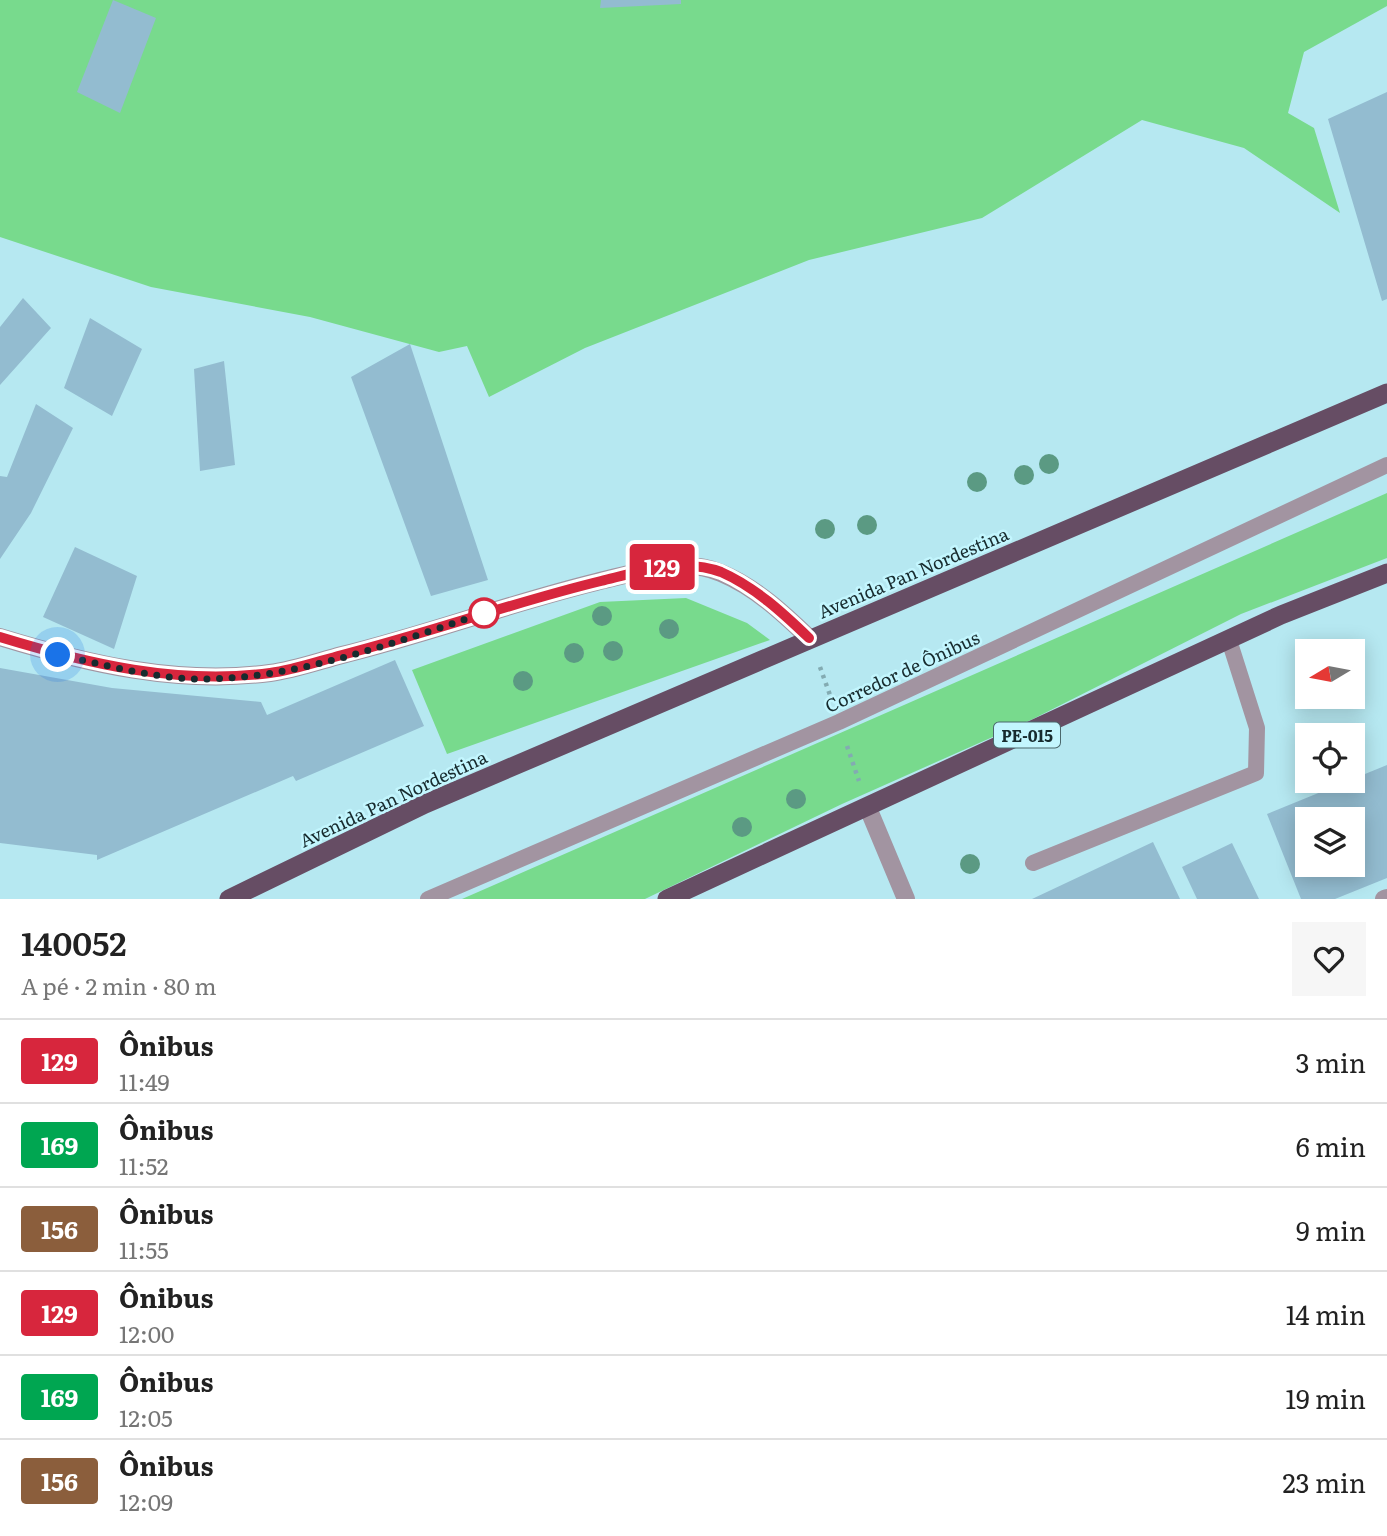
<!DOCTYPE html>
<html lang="pt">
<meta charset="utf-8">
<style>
:root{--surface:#fff;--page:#f6f6f6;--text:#222;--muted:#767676;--line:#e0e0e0}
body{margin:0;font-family:Literata,serif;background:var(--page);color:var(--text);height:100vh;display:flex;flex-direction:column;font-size:26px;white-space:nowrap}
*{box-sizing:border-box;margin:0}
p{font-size:23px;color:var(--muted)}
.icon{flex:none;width:38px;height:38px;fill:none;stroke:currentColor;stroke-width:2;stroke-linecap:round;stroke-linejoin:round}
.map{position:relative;height:899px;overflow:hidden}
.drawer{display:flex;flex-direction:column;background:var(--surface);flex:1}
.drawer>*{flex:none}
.badge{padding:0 14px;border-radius:5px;font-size:24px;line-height:46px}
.needle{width:46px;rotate:260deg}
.buttons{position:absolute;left:1295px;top:639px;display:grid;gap:14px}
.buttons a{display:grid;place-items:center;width:70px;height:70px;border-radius:0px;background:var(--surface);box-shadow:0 4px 18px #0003;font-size:35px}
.you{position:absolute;width:35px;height:35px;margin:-18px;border:5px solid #fff;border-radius:50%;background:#1a73e8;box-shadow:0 0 0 10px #1a73e833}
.map>.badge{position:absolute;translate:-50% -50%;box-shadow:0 0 0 4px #fff}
.round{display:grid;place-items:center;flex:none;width:74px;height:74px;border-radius:0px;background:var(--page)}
.headline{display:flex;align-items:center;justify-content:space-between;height:119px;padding:0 21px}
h1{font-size:33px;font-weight:600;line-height:52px}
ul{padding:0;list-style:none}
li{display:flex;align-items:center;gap:21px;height:84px;padding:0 21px;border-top:2px solid var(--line)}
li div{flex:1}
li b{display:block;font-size:26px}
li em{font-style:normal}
li .badge{min-width:77px;font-weight:700;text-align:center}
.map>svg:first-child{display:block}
</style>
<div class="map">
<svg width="1387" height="899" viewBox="0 0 1387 899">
<rect width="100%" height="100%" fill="#b6e8f1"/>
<path fill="#78da8d" d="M0 0H1387V6L1304 52 1288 113 1314 128 1340 213 1244 148 1142 120 982 218 809 260 585 348 489 397 467 346 439 352 310 317 151 287 0 237Z
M1387 493V558L1241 614 1033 719 842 804 645 899H462Z
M686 598 747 623 770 640 447 754 412 670 600 602Z"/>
<path fill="#93bcd0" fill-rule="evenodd" d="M113 0 156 18 120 113 77 92Z
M601 0H681V4L600 8Z
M1387 92V299L1382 301 1328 119Z
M23 298 51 328 0 385V327Z
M90 318 142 349 112 416 64 388Z
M410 344 488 580 431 596 351 377Z
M224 361 235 465 200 471 194 369Z
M36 404 73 428 31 513 0 559V476L7 477Z
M75 547 137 576 114 649 43 617Z
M395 660 424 726 296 781 293 776 97 860V855L0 843V668L112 688 261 702 267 715Z
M1387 765V878L1335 899H1301L1267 814ZM1307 819H1353V864H1307Z
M1153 842 1180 899H1032Z
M1232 843 1259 899H1197L1182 867Z"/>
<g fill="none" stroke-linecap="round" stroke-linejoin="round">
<path stroke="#83abb2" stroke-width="4.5" stroke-dasharray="3.5 5" stroke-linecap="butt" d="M820 667 831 698
M847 746 859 781"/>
<path stroke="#a294a1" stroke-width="16" d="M1033 863 1256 773 1257 728 1229 640
M428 899 839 722 1387 465"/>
<path stroke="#a294a1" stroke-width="18" d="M868 808 906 899
M1384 899 1387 898"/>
<path stroke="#a294a1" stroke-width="18" d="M0 637C88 664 178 685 270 673 294 670 319 661 342 655 428 634 510 603 596 582 635 573 682 556 721 573 755 587 783 613 809 638"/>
<path stroke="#664d64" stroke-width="19" d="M229 899 425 804 1387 393
M667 899 1281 615 1387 573"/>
</g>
<g fill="#5b9a83">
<circle cx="1049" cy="464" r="10"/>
<circle cx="1024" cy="475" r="10"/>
<circle cx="977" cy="482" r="10"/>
<circle cx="867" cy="525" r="10"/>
<circle cx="825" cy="529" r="10"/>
<circle cx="602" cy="616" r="10"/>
<circle cx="669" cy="629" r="10"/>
<circle cx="613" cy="651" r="10"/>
<circle cx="574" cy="653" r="10"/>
<circle cx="523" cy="681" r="10"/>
<circle cx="796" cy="799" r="10"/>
<circle cx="742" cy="827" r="10"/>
<circle cx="970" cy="864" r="10"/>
</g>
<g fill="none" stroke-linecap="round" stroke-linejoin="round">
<defs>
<path id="line" d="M0 637C88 664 178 685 270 673 294 670 319 661 342 655 429 633 514 602 601 581 638 572 683 557 721 572 755 587 783 613 809 638"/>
</defs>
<use href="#line" stroke="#fff" stroke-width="16"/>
<use href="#line" stroke="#d7263d" stroke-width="10"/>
<path stroke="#172b2e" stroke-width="7" stroke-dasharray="0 12.6" d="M58 655C104 664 154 679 201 679 299 679 398 641 491 611L484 613"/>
</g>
<circle fill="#fff" stroke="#d7263d" stroke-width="3.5" cx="484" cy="613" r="14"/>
<g text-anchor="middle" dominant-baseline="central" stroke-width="5" stroke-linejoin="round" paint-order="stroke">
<rect fill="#c3f6fe" stroke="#4b686c" stroke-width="2" x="994" y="722.5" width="66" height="25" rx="5"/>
<g font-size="16" font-weight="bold" fill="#172b2e">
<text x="1027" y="735">PE-015</text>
</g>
<g font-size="18" fill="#172b2e" stroke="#c3f6fe">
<text transform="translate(913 572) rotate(-23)">Avenida Pan Nordestina</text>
<text transform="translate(902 671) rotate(-25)">Corredor de Ônibus</text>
<text transform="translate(393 798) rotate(-25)">Avenida Pan Nordestina</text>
</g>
</g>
</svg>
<div class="buttons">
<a><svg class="needle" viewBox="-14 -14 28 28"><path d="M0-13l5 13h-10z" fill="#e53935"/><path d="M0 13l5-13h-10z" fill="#767676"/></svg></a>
<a><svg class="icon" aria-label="locate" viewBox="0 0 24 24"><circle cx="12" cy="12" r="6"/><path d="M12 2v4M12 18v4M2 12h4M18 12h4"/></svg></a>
<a><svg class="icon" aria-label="layers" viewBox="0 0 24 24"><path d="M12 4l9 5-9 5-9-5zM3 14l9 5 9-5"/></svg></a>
</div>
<div class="you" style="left:58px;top:655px"></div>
<b class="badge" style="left:662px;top:567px;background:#d7263d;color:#fff">129</b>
</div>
<section class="drawer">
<div class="headline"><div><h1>140052</h1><p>A pé · 2 min · 80 m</p></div><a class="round"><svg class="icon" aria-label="heart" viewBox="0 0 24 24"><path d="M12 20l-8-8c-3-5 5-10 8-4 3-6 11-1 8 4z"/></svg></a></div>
<ul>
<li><span class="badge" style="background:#d7263d;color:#fff">129</span><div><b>Ônibus</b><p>11:49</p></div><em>3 min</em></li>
<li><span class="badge" style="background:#00a651;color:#fff">169</span><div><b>Ônibus</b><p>11:52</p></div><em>6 min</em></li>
<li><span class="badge" style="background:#8b5e3c;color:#fff">156</span><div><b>Ônibus</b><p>11:55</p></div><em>9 min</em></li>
<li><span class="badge" style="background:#d7263d;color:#fff">129</span><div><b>Ônibus</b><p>12:00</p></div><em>14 min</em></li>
<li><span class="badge" style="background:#00a651;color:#fff">169</span><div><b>Ônibus</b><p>12:05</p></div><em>19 min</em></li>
<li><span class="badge" style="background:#8b5e3c;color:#fff">156</span><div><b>Ônibus</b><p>12:09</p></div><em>23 min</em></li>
</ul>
</section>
